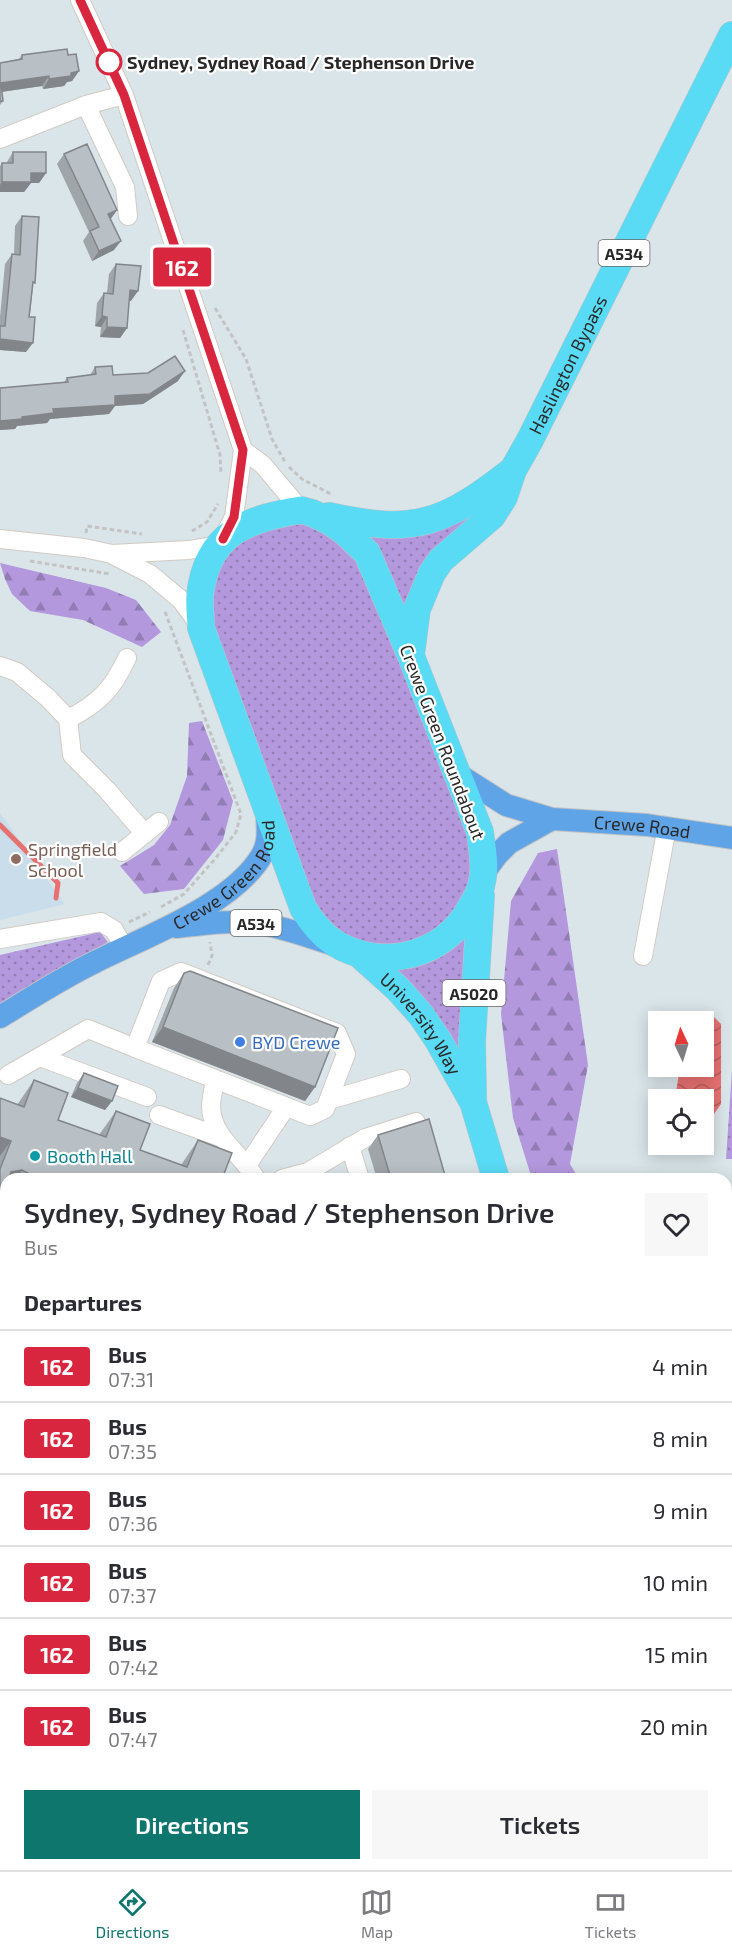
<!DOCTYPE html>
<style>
:root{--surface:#fff;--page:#f7f7f7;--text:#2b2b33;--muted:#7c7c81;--line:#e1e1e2;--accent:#0f766e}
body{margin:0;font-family:"Exo 2",sans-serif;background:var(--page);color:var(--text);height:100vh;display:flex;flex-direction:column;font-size:22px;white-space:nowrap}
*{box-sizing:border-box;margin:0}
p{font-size:20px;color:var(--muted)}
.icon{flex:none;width:33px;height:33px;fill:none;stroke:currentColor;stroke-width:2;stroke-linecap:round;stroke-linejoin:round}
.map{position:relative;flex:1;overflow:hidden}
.sheet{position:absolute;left:0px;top:1173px;width:732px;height:698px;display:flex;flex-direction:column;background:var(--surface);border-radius:18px 18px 0 0;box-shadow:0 3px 15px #0003}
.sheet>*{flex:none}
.badge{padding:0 12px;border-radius:4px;font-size:21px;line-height:39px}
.needle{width:39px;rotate:356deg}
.buttons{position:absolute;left:648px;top:1011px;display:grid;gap:12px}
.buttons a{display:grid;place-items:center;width:66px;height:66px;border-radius:0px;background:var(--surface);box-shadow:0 3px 15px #0003;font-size:30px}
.map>.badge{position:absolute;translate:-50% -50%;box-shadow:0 0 0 3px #fff}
h2{padding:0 24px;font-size:22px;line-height:54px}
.round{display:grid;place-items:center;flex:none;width:63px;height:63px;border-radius:0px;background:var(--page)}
.overview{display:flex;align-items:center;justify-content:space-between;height:102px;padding:0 24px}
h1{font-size:28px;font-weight:600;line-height:45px}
.cta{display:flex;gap:12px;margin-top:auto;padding:12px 24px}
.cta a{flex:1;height:69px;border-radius:0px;background:var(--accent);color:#fff;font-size:24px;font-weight:600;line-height:69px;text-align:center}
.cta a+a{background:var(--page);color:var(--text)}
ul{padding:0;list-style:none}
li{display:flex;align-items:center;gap:18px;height:72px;padding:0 24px;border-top:2px solid var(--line)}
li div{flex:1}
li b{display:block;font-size:22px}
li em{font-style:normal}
li .badge{min-width:66px;font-weight:700;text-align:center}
.tabs{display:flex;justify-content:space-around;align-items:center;height:84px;border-top:2px solid var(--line);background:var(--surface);font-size:16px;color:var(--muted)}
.tabs a{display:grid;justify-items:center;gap:3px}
.tabs .active{color:var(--accent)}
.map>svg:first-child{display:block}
</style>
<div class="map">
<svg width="732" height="1870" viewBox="0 0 732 1870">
<defs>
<pattern id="green-dots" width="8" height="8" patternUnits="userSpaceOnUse" patternTransform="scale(1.5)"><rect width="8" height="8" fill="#b498de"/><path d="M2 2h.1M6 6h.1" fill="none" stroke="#927cb4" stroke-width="1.8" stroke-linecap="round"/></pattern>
<pattern id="forest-firs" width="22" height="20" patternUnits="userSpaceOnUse" patternTransform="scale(1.5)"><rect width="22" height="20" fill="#b498de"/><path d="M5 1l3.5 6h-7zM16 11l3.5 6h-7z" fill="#927cb4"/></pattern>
<pattern id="water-waves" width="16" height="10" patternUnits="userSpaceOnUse" patternTransform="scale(1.5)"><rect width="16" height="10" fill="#e77171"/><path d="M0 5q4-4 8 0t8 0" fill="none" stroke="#bb5d5d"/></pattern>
</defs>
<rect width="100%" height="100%" fill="#dae5e9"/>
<path fill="#c9ddeb" d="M0 813 65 904 0 920Z"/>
<path fill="url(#green-dots)" d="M513 470 441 560 411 656 480 832 471 1097 438 1040 330 944 200 597 205 571 269 515 400 526Z
M100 932 108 942 0 1006V955Z
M732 1070V1159H726Z"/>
<path fill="url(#forest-firs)" d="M0 563 106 588 136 600 161 632 142 647 83 620 30 611 12 594 5 579Z
M202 721 233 801 223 840 184 889 144 894 120 866 154 845 170 825 187 776 189 723Z
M557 849 588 1065 570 1164 579 1179H532L513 1118 501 1014 511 901 538 853Z
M726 1399 732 1402V1557L726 1551Z
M0 1508 6 1510V1653H0Z
M726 1632 732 1641V1750L726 1736Z
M402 1865V1864L503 1865 499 1870H403Z"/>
<path fill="url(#water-waves)" d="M710 1013 721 1024V1104L714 1114 704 1117V1100L675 1099 680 1067 704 1066V1022L689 1021V1018L697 1014Z"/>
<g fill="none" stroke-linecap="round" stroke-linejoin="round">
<path stroke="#e77171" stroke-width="5" d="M0 825 58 883 56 898
M0 1330 5 1331
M726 1467 732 1468
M0 1558 6 1559"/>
<defs>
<path id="minor" d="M80 0 124 95 243 450 234 517 224 536
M86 105 125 187 128 216
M0 139 86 105 124 95
M243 450 263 465 301 510
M0 539 84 548 112 554 189 550 218 545
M113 555 150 574 181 600 200 626
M0 666 17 672 48 698 68 719 72 755 107 790 145 834
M68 719C98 704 113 689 127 658
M122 852 159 822
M0 939 101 922 114 930 124 947
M643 956 667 827
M181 972 337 1033 346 1054 325 1109 310 1116 135 1048 161 981Z
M40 1057 147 1097
M8 1075 88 1029 135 1048
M215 1079C214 1088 211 1098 211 1107 212 1138 242 1154 256 1179
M329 1100 401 1079
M159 1115 220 1137
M350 1146 360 1179
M248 1164 286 1107
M282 1179 308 1172 365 1138 416 1122
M726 1367 732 1371
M0 1855H6
M148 1864V1870
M299 1864V1870
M547 1870 549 1864"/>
<g id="major">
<path id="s1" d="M456 773 506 805 552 819 647 825 732 838"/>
<path d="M483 874 497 855 509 843 552 819"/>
<path d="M176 927C202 924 228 920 254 923 282 926 308 937 335 945"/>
<path id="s2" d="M0 1017C31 998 62 978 95 962 144 937 233 905 262 855 269 843 268 830 267 816"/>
</g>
<g id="highway">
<path d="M301 510 312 513 329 521 345 532 367 553 411 656 480 832C482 848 486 867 482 882 481 891 475 900 471 907 445 957 380 972 333 942 320 933 311 921 303 908L201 628C201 617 199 606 200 595 207 533 246 519 301 510Z"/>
<path d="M329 516C415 535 444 524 513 470"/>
<path id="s3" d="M411 655 417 609 432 573 441 560 492 516 504 497 513 470 530 440 732 35"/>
<path id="s4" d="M359 954 398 989 421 1015 438 1040 473 1102 496 1179"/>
<path d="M473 1097 472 1041 481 896"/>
<path d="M726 1592 732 1600"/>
</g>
</defs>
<use href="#minor" stroke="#d1cac2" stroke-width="20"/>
<use href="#major" stroke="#c3c3c3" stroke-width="24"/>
<use href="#highway" stroke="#c3c3c3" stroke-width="28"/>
<path stroke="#c3c3c3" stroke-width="3" stroke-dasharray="4.5 3" stroke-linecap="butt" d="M215 308 246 359 272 439 285 462
M183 330 220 455 221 474
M289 467 302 479 331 494
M192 531 207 522 218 504
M86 533 87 526 142 534
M30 561 110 574
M161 907 184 894 215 859 236 832 241 814 164 609
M129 922 150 912
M208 965 212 956 210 942
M0 1605H6
M726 1715 732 1723
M453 1864 454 1870
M509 1870 510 1864"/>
<use href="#minor" stroke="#fff" stroke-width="18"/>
<use href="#major" stroke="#60a4e8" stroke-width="22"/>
<use href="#highway" stroke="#59dbf5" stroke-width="27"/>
</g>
<path fill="#9fa5a9" d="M22 55H68L79 71 72 81 67 82 64 86 43 89 42 86 2 92 3 101 0 105V63L19 59Z
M13 152 46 173 39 183H31L24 192H0V166L2 163H7V162Z
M64 154 117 210 111 218 114 250 92 261 83 241 89 232 57 164Z
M22 216 33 286 26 352 0 350V317L5 264 12 254H14L15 226Z
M116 264 131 301H129L127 328 120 338 100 337 101 327 95 326 97 303 104 293H107L109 274Z
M95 367 113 375 178 381 143 404 115 406 109 414 50 419 47 423 17 426 15 429 0 430V388L64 382 67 378 90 375Z
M184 973 315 1087 305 1101 152 1042 174 988Z
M84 1073 112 1101 105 1110 71 1097 77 1083Z
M34 1080 58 1120 99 1135 116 1111 140 1150 181 1165 198 1140 222 1179H6V1292L0 1289V1098L17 1105Z
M378 1135 446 1179H377L368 1149Z
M726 1763 732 1764V1834L726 1831Z"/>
<path fill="#82868a" d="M79 71 72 81 67 82 64 86 43 89 49 79 71 73Z
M49 76 42 86 0 92 1 83Z
M31 173H46L39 183H31L24 192H0V185L2 182Z
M117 210 110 220 108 214Z
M121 241 114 250 92 261 99 251Z
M130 290 138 291 131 301 123 300Z
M102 316 107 317 101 327 95 326Z
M107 327 127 328 120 338 100 337Z
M0 339 33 343 26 352 0 350Z
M185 371 178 381 143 404 115 406 109 414 50 419 47 423 17 426 15 429 0 430V421L115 396Z
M163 1027 315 1087 305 1101 152 1042Z
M78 1088 112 1101 105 1110 71 1097Z
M0 1137 11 1141 0 1156Z
M22 1170 16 1179H7L11 1172Z
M6 1259V1292L0 1289V1268Z
M0 1444 5 1446 0 1452Z
M0 1806H6V1823L4 1825H0Z"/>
<path fill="#b9c0c5" stroke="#82868a" stroke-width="1.5" d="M67 49 68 55 76 54 79 71 71 73V76L49 79V76L1 83 3 101H0V63L22 59V55Z
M87 144 117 210 108 214 121 241 99 251 90 231 99 227 64 154Z
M13 152H46V173H31V182H2V163H13Z
M22 216 39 217 35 283 33 282 29 317H35L33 343 0 339V326H5L12 254 20 255Z
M116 264 141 266 138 291 130 290 127 328 107 327V317L102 316 104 293 113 294Z
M175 356 185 371 150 394 115 396V405L53 409 54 413 22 417V419L0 421V388L68 382 67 378 96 374 95 367 112 366 113 375 148 373Z
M190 971 338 1028 315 1087 163 1027 184 973Z
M84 1073 118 1086 112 1101 78 1088Z
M34 1080 68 1093 58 1120 106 1137 116 1111 150 1124 140 1150 187 1167 198 1140 232 1153 222 1179H34L32 1175 22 1170 11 1172 9 1179H6V1259L0 1276V1169L11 1141 0 1137V1098L24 1107Z
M429 1119 446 1179H391L378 1135Z
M0 1349 6 1352V1442L5 1446 0 1444Z
M0 1707H6V1806H0Z
M726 1763 732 1764V1810L726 1809Z"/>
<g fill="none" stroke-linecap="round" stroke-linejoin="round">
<defs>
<path id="line" d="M80 0 124 95 243 450 234 517 223 539"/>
</defs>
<use href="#line" stroke="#fff" stroke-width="14"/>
<use href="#line" stroke="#d7263d" stroke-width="9"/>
</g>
<circle fill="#fff" stroke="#d7263d" stroke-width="3" cx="109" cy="62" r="12"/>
<circle fill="#8d6e63" stroke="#fff" stroke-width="2" cx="16" cy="859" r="6"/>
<circle fill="#3f7fe0" stroke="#fff" stroke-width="2" cx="240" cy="1042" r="6"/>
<circle fill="#0f9aa8" stroke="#fff" stroke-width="2" cx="35" cy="1156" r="6"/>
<g text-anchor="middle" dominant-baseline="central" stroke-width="4.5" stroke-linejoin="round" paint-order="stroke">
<g fill="#fff" stroke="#686868" stroke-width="1.5">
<rect x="598.5" y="240" width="51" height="26" rx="4.5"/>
<rect x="230.5" y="910" width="51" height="26" rx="4.5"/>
<rect x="442.5" y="980" width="63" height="26" rx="4.5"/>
</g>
<g font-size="16" font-weight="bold" fill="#282828">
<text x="624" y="253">A534</text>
<text x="256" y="923">A534</text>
<text x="474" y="993">A5020</text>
</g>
<g font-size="18" font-weight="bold" fill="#282828" stroke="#fff" text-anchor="start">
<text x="127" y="62">Sydney, Sydney Road / Stephenson Drive</text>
</g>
<g font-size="18" fill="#282828" stroke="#fff">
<text stroke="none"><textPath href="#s3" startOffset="338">Haslington Bypass</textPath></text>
<text transform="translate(443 742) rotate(69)">Crewe Green Roundabout</text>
<text stroke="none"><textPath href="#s1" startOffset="198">Crewe Road</textPath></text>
<text stroke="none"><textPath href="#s2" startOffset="272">Crewe Green Road</textPath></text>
<text stroke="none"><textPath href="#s4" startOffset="94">University Way</textPath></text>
</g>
<g font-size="18" fill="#785e54" stroke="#fff" text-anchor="start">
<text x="28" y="849">Springfield<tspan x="28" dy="21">School</tspan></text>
</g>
<g font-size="18" fill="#366cbe" stroke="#fff" text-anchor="start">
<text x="252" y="1042">BYD Crewe</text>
</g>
<g font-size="18" fill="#0d838f" stroke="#fff" text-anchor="start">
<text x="47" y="1156">Booth Hall</text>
</g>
</g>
</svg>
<div class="buttons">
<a><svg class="needle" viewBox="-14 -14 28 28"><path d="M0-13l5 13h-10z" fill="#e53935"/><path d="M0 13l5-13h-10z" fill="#7c7c81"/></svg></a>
<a><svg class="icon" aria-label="locate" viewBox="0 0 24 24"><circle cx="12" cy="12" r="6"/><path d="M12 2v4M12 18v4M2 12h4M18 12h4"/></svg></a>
</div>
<b class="badge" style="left:182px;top:267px;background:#d7263d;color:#fff">162</b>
<section class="sheet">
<div class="overview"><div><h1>Sydney, Sydney Road / Stephenson Drive</h1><p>Bus</p></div><a class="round"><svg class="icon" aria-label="heart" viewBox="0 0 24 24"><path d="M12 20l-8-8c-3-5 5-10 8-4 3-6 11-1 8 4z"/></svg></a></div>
<h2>Departures</h2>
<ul>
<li><span class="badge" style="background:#d7263d;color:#fff">162</span><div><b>Bus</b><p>07:31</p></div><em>4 min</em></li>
<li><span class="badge" style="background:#d7263d;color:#fff">162</span><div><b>Bus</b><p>07:35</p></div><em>8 min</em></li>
<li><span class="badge" style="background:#d7263d;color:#fff">162</span><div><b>Bus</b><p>07:36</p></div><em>9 min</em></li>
<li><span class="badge" style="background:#d7263d;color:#fff">162</span><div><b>Bus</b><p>07:37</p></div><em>10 min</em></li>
<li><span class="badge" style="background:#d7263d;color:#fff">162</span><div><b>Bus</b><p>07:42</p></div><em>15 min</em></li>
<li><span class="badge" style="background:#d7263d;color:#fff">162</span><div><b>Bus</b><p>07:47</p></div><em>20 min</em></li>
</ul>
<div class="cta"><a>Directions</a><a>Tickets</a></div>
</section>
</div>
<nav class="tabs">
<a class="active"><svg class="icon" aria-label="directions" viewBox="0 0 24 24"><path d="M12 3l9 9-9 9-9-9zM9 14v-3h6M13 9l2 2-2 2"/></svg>Directions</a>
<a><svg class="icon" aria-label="map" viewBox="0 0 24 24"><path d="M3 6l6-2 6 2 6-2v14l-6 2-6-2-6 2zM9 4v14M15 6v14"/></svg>Map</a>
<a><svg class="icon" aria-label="tickets" viewBox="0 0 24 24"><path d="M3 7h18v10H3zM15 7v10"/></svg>Tickets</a>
</nav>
